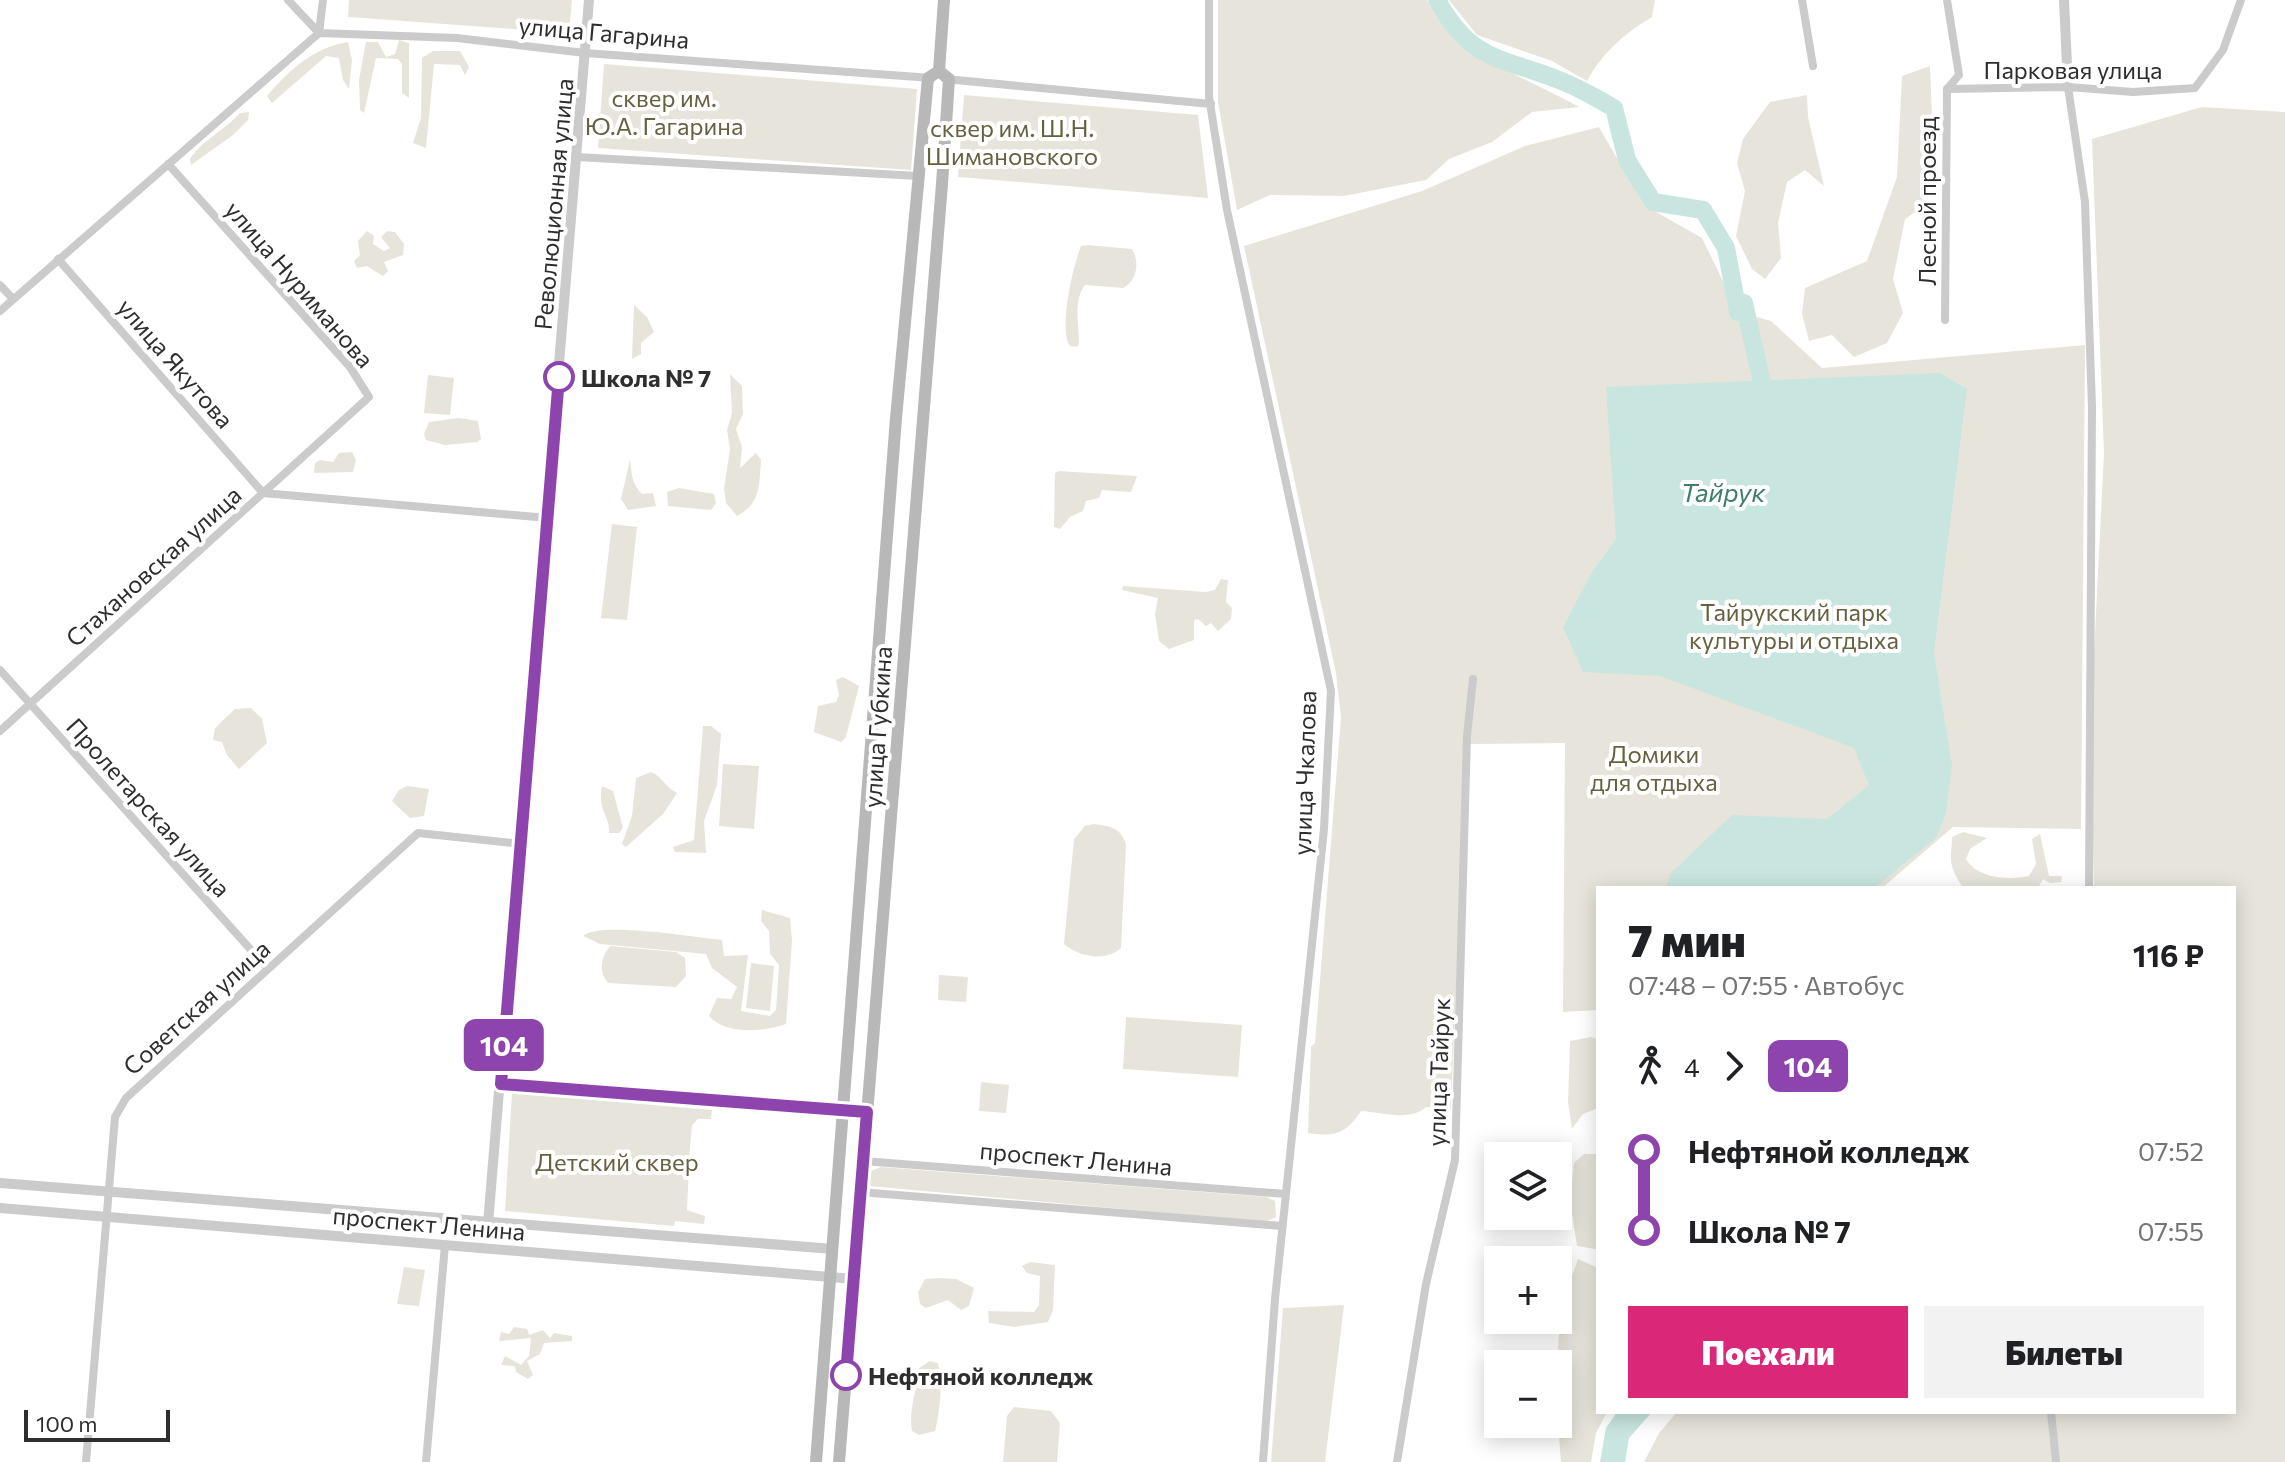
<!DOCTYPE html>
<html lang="ru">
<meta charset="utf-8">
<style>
:root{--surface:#fff;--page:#f2f2f2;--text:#202124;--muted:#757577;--accent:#db2777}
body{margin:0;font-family:Commissioner,sans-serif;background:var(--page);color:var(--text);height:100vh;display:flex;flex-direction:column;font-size:30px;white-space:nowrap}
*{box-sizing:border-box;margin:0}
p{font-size:26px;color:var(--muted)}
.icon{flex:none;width:44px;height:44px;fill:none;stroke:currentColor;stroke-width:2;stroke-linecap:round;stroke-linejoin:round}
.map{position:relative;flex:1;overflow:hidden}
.drawer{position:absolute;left:1596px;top:886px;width:640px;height:528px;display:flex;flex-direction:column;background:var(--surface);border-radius:0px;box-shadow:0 4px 20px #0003}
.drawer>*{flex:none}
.badge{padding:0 16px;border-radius:12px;font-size:28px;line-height:52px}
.fabs{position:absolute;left:1484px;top:1142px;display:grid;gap:16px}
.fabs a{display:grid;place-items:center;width:88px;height:88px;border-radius:0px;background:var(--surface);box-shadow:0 4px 20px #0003;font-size:40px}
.scale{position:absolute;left:24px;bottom:20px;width:146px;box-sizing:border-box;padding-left:8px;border:4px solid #2e2e2e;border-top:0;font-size:22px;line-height:28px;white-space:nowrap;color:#2e2e2e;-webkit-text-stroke:6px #fff;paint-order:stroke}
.map>.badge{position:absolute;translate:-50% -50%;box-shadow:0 0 0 4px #fff}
.legs{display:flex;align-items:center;gap:12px;height:88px;padding:0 32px;font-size:26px}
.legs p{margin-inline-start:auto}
.head{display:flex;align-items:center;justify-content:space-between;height:136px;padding:0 32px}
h1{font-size:44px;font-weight:800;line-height:60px}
.primary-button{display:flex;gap:16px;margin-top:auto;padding:16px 32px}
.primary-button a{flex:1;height:92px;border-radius:0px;background:var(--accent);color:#fff;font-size:32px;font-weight:800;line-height:92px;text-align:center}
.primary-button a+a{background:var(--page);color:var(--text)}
ul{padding:0 32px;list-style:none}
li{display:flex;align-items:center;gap:28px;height:80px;font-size:30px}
li i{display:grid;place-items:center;width:12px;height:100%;margin:0 10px;background:currentColor}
li i::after{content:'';width:20px;height:20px;margin:-10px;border:6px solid;border-radius:50%;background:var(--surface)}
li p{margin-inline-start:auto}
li:first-child i{background:linear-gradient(#0000 50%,currentColor 0)}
li:last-child i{background:linear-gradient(currentColor 50%,#0000 0)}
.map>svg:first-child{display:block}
</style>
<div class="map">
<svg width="2285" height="1462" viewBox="0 0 2285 1462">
<rect width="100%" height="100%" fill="#fff"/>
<path fill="#e7e5db" d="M349 0H572L569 33 348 17Z
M1218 0H1427C1449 52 1532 80 1579 107L1532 112 1492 142 1449 159 1426 180 1344 196 1270 195 1237 210 1218 102Z
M1449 0H1655L1652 17C1624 34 1603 52 1587 81L1552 61 1477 35Z
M399 40 409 43V98L402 93V64L398 59 376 58 364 113 360 110 359 80 366 42H378L386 57 395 54Z
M348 42 352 60 349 89 343 80 339 58 326 56 272 103 267 96C288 71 314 47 348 42Z
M433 51H460L469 67 465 75 460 65 434 64 426 148 413 143 421 118 422 58Z
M604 64 917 89 911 170 598 148Z
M1930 66 1932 116 1922 207 1905 219 1893 279 1903 313 1887 343 1854 357 1832 335 1809 341 1802 314 1805 288 1867 261 1897 177 1902 76Z
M964 95 1198 115 1208 198 958 177Z
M1807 95 1808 117 1824 186 1805 170 1787 182 1778 223 1781 258 1765 279 1752 269 1736 236 1745 191 1737 163 1743 139 1770 102Z
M2202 107 2285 112V1462H1644L1659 1433 1677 1412H2234V888H2094L2090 734 2104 453 2092 139Z
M249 112 248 120 233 135 191 165 190 159C202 140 225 130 240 113Z
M1599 127 1644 205 1702 238 1738 312 1771 321 1822 368 2085 345 2081 829 1953 827 1882 888H1598V1010L1563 1012 1565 743 1466 744 1451 1109 1426 1107C1410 1122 1380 1112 1361 1111 1346 1134 1335 1137 1308 1133L1311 1047 1315 1043 1341 717 1336 673 1244 246 1422 191 1525 146Z
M367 231 374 236 373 244 384 251 390 248 381 237 387 231 395 232 404 244 403 255 384 262 388 271 383 276 367 266 357 268 354 261 360 255 358 241Z
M1087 245 1132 249C1140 262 1137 281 1123 288L1085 285C1073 300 1079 325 1079 343L1077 347 1070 346C1058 331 1073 266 1081 246Z
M634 305 647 317 654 332 641 343V354L632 359Z
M730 374 742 386 743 414 736 429 742 447 740 468 756 453 761 460C759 486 761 503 737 516L726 503 724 489 730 449 727 430 732 413Z
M428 375 454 378 450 415 424 413Z
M459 418 478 421 481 439 477 442 445 445 426 440 424 434 429 422Z
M352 452 356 460 353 472 314 473 315 463 320 460 333 462 339 453Z
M630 459C632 473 631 483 642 494L653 493 656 506 628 510 621 499Z
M1059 471 1137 476 1131 492 1102 490 1099 498 1086 501 1083 511 1070 517 1060 529 1054 527 1055 473Z
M679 488 714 494 716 503 711 510 668 506 667 492Z
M612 524 637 527 627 620 601 618Z
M1221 579 1228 580 1226 602 1232 608 1231 619 1218 631 1211 623 1206 626 1198 619 1194 620V640L1169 649 1159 641 1155 614 1158 598 1122 590 1123 586 1206 592 1215 590Z
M843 677 859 686 846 737 841 742 814 732 818 706 836 702 839 695 836 680Z
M251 708 262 719 267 743 239 769 227 755 222 742 213 740 215 728 235 709Z
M703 726H711L721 734 717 785 704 821 706 853 675 852 673 847 694 840Z
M723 764 759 766 754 829 719 826Z
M651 772C662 776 665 787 677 793L663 814 626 847 622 844 632 816 636 778Z
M407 786 429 789 424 816 410 818 392 801 399 790Z
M602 786 613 791 623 828 619 833H609C610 815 597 811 602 786Z
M1094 824C1110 826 1122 828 1126 845L1121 948C1106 962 1079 957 1064 944L1074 839 1085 826Z
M1963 832 1987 838 1970 849 1966 859C1978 879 2008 880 2029 876L2036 864 2032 839 2040 834 2049 876H2062L2061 882 2050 883 2043 879 2038 888 1962 886C1948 864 1951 863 1952 837Z
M762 910 790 918 792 940 786 1024C764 1032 725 1035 709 1016L717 998 731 999 737 987 712 968 706 954 600 944 583 936C600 921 697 938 722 940L724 956 748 955 741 1011 770 1016 776 1010 779 965 770 954 769 931 761 921Z
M610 946 676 952 685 958 686 976 676 987 608 983C598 972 601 957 610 946Z
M751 963 774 966 770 1011 746 1008Z
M939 975 968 977 966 1002 938 1000Z
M1126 1017 1242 1025 1238 1077 1123 1069Z
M1591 1037 1598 1039V1108L1583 1114 1572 1129 1568 1102 1570 1041Z
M981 1082 1009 1085 1006 1113 979 1111Z
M512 1093 712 1110 711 1119H698L692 1125 689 1160 679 1159V1165L689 1166 687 1210 705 1216 704 1224 675 1221 674 1226 505 1211Z
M1584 1154H1598V1249H1595L1577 1246 1570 1201 1574 1163Z
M881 1167 1267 1197 1275 1201 1276 1217 1265 1222 869 1186 868 1172Z
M1578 1259 1598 1268V1412H1607L1596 1433 1591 1462H1561L1558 1424 1564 1388 1558 1346 1561 1309Z
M1030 1262 1055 1265 1053 1310 1048 1322 1015 1327 989 1323 988 1311 1034 1312 1039 1305 1040 1276 1027 1273 1022 1266Z
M404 1267 425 1270 419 1306 397 1304Z
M939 1278 956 1279 974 1288 969 1306 961 1310 948 1300 926 1308 920 1304 918 1292 925 1279Z
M1344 1305 1325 1462H1271L1283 1308Z
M514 1327 527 1329 529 1335 543 1330 550 1338 554 1333 572 1336V1341L544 1343 540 1354 527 1361 533 1375 528 1379 516 1372 515 1366 501 1365 505 1356 521 1365 529 1356 531 1338 499 1341 501 1332 509 1334Z
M930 1361 938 1363C943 1382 940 1412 935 1431L919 1435 912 1431C908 1408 918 1389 919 1368Z
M1014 1407 1051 1411 1060 1423 1057 1462H1003L1007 1416Z"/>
<path fill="#c8e6df" d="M1940 373 1967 389 1934 653 1952 766 1946 814 1936 838 1874 888H1666L1671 873 1732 815 1827 819 1869 785 1854 748 1660 676 1583 672 1563 627 1592 572 1616 539 1606 387Z
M1617 1412H1652L1629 1438 1625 1462H1600L1606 1428Z"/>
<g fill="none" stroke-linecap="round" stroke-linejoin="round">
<path stroke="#c8e6df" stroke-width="18" d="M1437 0C1473 65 1505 57 1564 82 1581 89 1598 99 1614 108L1627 160 1653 202 1703 210 1726 248 1738 312 1744 303 1767 405"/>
<path stroke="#cbcbcb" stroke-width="8" d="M288 0 319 33
M1209 0V97L1227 210 1331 691 1324 829 1275 1299 1263 1462
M1802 0 1813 66
M319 33 323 0
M945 79 1211 104
M2068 87 2085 202 2092 407 2089 888
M1947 89 2068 87 2133 92 2195 88 2223 50 2241 0
M577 157 918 176
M58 259 263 493
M0 285 13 299
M0 311 319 33 457 38 585 53 932 78
M1945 320 1947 89 1959 75 1947 0
M263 493 548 518
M0 670 268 969
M0 731 369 397 350 367 168 164
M501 1084 867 1112
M863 1161 1286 1194
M860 1192 1282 1226
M2051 1412 2056 1462
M86 1462 115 1117 126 1098 418 833 522 844
M426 1462 445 1245
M1397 1462 1426 1284 1455 1160 1467 736 1473 679"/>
<path stroke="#cbcbcb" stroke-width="10" d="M2064 0 2068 87
M0 1183 833 1249
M0 1208 854 1279
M488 1224 589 0"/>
<path stroke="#b8b8b8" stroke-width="12" d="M816 1462 896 418 928 78 939 71
M839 1462 942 184 949 79 939 71 944 0"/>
</g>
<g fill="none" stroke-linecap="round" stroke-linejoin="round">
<defs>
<path id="line-1" d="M559 377 501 1084 867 1112 846 1375"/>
</defs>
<use href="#line-1" stroke="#fff" stroke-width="18"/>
<use href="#line-1" stroke="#8e44ad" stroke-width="12"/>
</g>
<g fill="#fff" stroke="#8e44ad" stroke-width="4">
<circle cx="559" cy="377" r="14"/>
<circle cx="846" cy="1375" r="14"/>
</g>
<g text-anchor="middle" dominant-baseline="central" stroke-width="8" stroke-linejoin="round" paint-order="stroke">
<g font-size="24" fill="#2e2e2e" stroke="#fff">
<text transform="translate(604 32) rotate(5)">улица Гагарина</text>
<text x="2073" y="69">Парковая улица</text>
<text transform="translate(1926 201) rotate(-90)">Лесной проезд</text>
<text transform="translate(553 204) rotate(-85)">Революционная улица</text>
<text transform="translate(300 284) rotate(49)">улица Нуриманова</text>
<text transform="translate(176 363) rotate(49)">улица Якутова</text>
<text transform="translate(153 566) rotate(-42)">Стахановская улица</text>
<text transform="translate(877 727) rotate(-86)">улица Губкина</text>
<text transform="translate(1304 773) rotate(-88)">улица Чкалова</text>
<text transform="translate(149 807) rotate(48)">Пролетарская улица</text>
<text transform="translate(196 1007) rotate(-42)">Советская улица</text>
<text transform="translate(1438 1072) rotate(-88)">улица Тайрук</text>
<text transform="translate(1076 1158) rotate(5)">проспект Ленина</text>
<text transform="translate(429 1223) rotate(5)">проспект Ленина</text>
</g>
<g font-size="24" fill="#666140" stroke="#fff">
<text x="664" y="97">сквер им.<tspan x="664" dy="28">Ю.А. Гагарина</tspan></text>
<text x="1012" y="127">сквер им. Ш.Н.<tspan x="1012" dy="28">Шимановского</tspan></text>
<text x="1794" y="611">Тайрукский парк<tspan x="1794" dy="28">культуры и отдыха</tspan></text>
<text x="1654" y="753">Домики<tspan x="1654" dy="28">для отдыха</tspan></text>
<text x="617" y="1161">Детский сквер</text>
</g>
<g font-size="24" font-weight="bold" fill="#2e2e2e" stroke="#fff" text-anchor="start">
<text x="581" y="377">Школа № 7</text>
<text x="868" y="1375">Нефтяной колледж</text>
</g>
<g font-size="26" font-style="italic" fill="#3f7d6d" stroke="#fff">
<text x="1723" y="491">Тайрук</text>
</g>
</g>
</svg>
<div class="fabs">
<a><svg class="icon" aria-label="layers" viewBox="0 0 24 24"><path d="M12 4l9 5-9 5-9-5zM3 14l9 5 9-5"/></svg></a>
<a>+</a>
<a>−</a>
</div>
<div class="scale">100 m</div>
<b class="badge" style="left:504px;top:1045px;background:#8e44ad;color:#fff">104</b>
<section class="drawer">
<div class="head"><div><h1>7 мин</h1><p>07:48 – 07:55 · Автобус</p></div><b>116 ₽</b></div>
<div class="legs"><svg class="icon" aria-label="walk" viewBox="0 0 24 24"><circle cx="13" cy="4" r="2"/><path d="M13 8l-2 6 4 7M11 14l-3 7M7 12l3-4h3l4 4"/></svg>4<svg class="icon" aria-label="forward" viewBox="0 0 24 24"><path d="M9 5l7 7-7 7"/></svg><b class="badge" style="background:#8e44ad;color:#fff">104</b></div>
<ul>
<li><i style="color:#8e44ad"></i><b>Нефтяной колледж</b><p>07:52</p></li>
<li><i style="color:#8e44ad"></i><b>Школа № 7</b><p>07:55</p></li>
</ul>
<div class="primary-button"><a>Поехали</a><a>Билеты</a></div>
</section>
</div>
